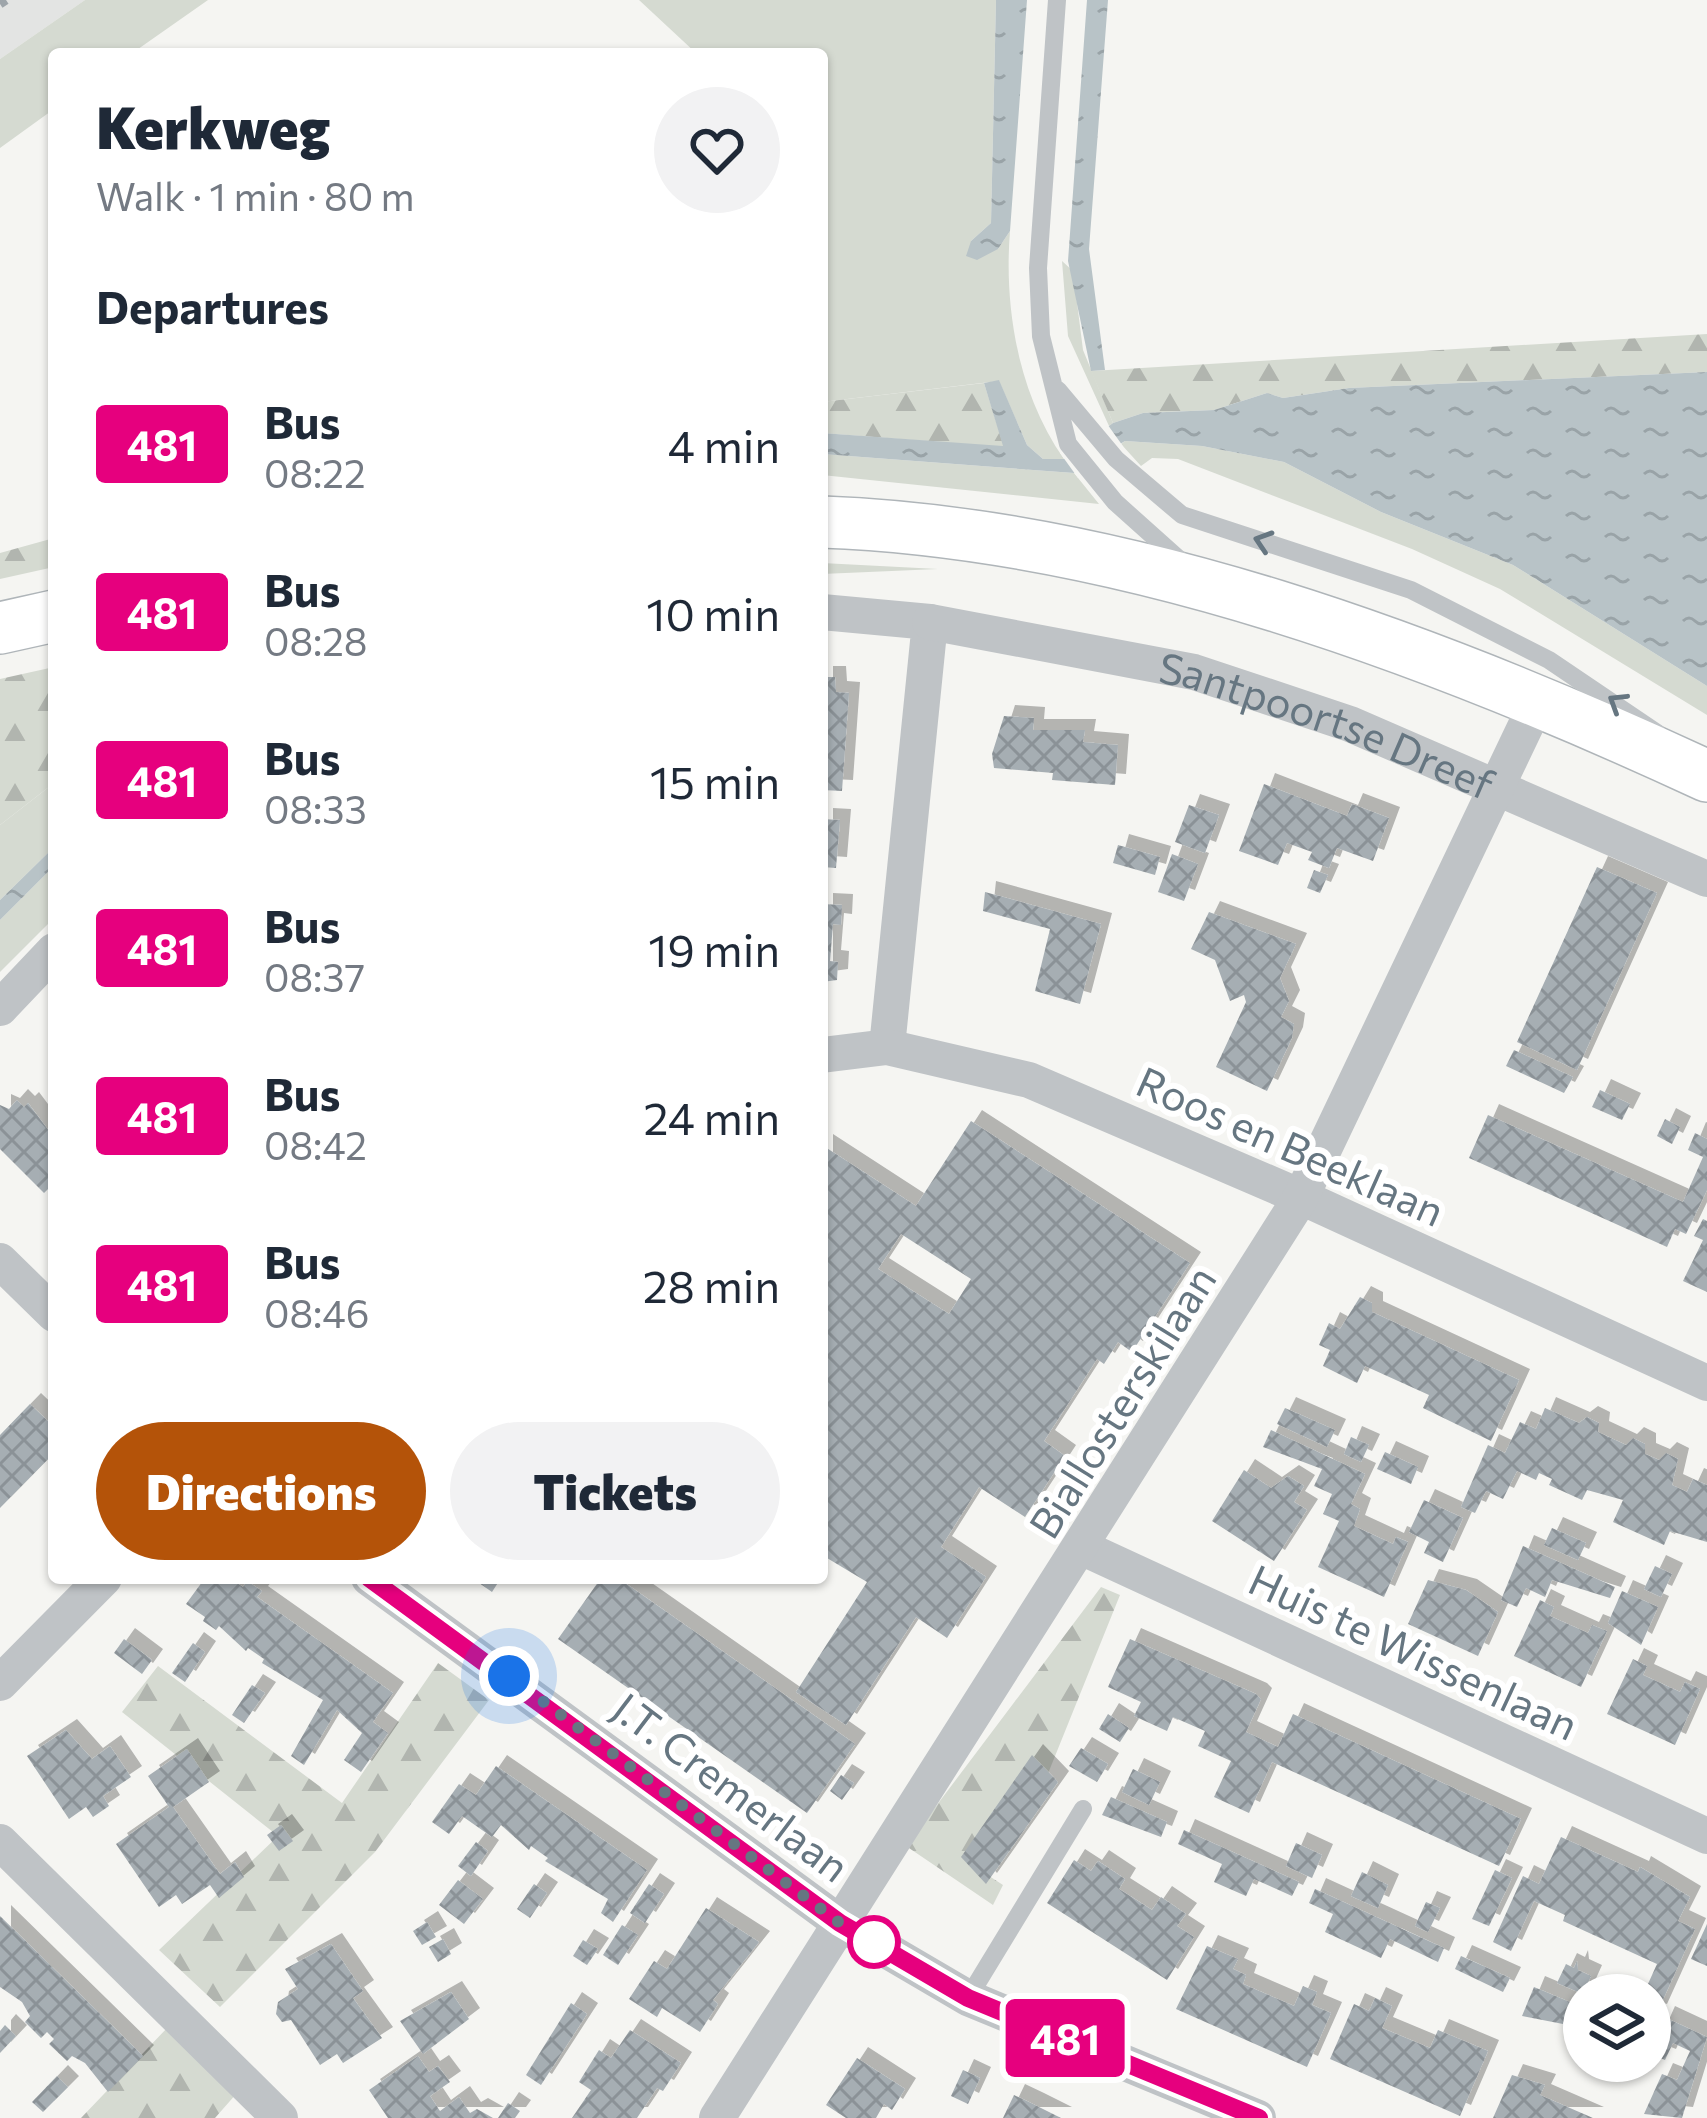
<!DOCTYPE html>
<meta charset="utf-8">
<style>
:root{--surface:#fff;--page:#f2f2f3;--text:#1f2937;--muted:#747a83;--accent:#b45309}
body{margin:0;font-family:Commissioner,sans-serif;background:var(--page);color:var(--text);height:100vh;display:flex;flex-direction:column;font-size:45px;white-space:nowrap}
*{box-sizing:border-box;margin:0}
p{font-size:39px;color:var(--muted)}
.icon{flex:none;width:66px;height:66px;fill:none;stroke:currentColor;stroke-width:2;stroke-linecap:round;stroke-linejoin:round}
.map{position:relative;flex:1;overflow:hidden}
.sheet{position:absolute;left:48px;top:48px;width:780px;height:1536px;display:flex;flex-direction:column;background:var(--surface);border-radius:12px;box-shadow:0 3px 9px #0004}
.sheet>*{flex:none}
.badge{padding:0 24px;border-radius:9px;font-size:42px;line-height:78px}
.controls{position:absolute;left:1563px;top:1974px;display:grid;gap:24px}
.controls a{display:grid;place-items:center;width:108px;height:108px;border-radius:50%;background:var(--surface);box-shadow:0 3px 9px #0004;font-size:60px}
.you{position:absolute;width:60px;height:60px;margin:-30px;border:9px solid #fff;border-radius:50%;background:#1a73e8;box-shadow:0 0 0 18px #1a73e833}
.map>.badge{position:absolute;translate:-50% -50%;box-shadow:0 0 0 6px #fff}
h2{padding:0 48px;font-size:45px;line-height:108px}
.round{display:grid;place-items:center;flex:none;width:126px;height:126px;border-radius:63px;background:var(--page)}
.headline{display:flex;align-items:center;justify-content:space-between;height:204px;padding:0 48px}
h1{font-size:57px;font-weight:800;line-height:90px}
.cta{display:flex;gap:24px;margin-top:auto;padding:24px 48px}
.cta a{flex:1;height:138px;border-radius:72px;background:var(--accent);color:#fff;font-size:48px;font-weight:800;line-height:138px;text-align:center}
.cta a+a{background:var(--page);color:var(--text)}
ul{padding:0;list-style:none}
li{display:flex;align-items:center;gap:36px;height:168px;padding:0 48px}
li div{flex:1}
li b{display:block;font-size:45px}
li em{font-style:normal}
li .badge{min-width:132px;font-weight:700;text-align:center}
.map>svg:first-child{display:block}
</style>
<div class="map">
<svg width="1707" height="2118" viewBox="0 0 1707 2118">
<defs>
<pattern id="forest-firs" width="22" height="20" patternUnits="userSpaceOnUse" patternTransform="scale(3)"><rect width="22" height="20" fill="#d5dad1"/><path d="M5 1l3.5 6h-7zM16 11l3.5 6h-7z" fill="#b1b5af"/></pattern>
<pattern id="water-ripples" width="26" height="14" patternUnits="userSpaceOnUse" patternTransform="scale(3)"><rect width="26" height="14" fill="#b8c3c7"/><path d="M2 4q2-2 4 0t4 0M15 11q2-2 4 0t4 0" fill="none" stroke="#99a3a7"/></pattern>
<pattern id="building-cross-hatch" width="8" height="8" patternUnits="userSpaceOnUse" patternTransform="scale(3)"><rect width="8" height="8" fill="#a6aeb3"/><path d="M0 0l8 8M0 8l8-8" fill="none" stroke="#8b9297"/></pattern>
<filter id="shadow"><feDropShadow dx="11" dy="-11" stdDeviation="0" flood-color="#0004"/></filter>
</defs>
<rect width="100%" height="100%" fill="#f5f5f2"/>
<path fill="#e3e4e3" d="M0 0H85L0 59Z"/>
<path fill="#d5dad1" d="M85 0H208L131 54H54V109L0 148V59Z
M639 0H996L991 223 971 241 998 249 1010 231C1004 305 1017 392 1064 459H1043L1027 445 999 381 822 402V54H697Z
M1062 261 1073 271 1083 350 1113 423 1109 426 1068 336Z
M1125 441 1202 446 1284 462 1381 512 1513 565 1707 686V715L1500 589 1412 549 1178 459 1152 458 1141 466 1121 444Z
M822 454 1074 473 1099 504 822 475Z
M822 563 938 569 822 574Z
M54 783V847L0 900V825Z
M54 866V918L0 972V920Z"/>
<path fill="url(#forest-firs)" d="M1707 334V372L1349 388 1283 398 1267 393 1214 410 1143 413 1113 423 1091 371Z
M984 383 1004 447 822 433V402Z
M54 538V567L0 579V553Z
M54 667V783L0 825V679Z
M1101 1587 1120 1595 1047 1776 983 1872 1003 1885 993 1905 906 1846Z
M438 1663 489 1700 375 1852 220 2007 159 1950 278 1836 122 1712 158 1666 342 1803Z
M168 2027 237 2093 215 2118H81Z"/>
<path fill="url(#water-ripples)" d="M996 0H1027L1010 231 998 249 977 260 966 256 971 241 991 223Z
M1087 0H1108L1089 249 1105 370 1091 371 1068 261Z
M1707 372V686L1513 565 1381 512 1284 462 1202 446 1125 441 1074 473 822 454V433L1003 446 984 383 999 380 1027 445 1043 459H1064L1113 423 1143 413 1214 410 1267 393 1283 398 1349 388Z
M54 847V866L0 920V900Z"/>
<path fill="#f5f5f2" d="M1105 421 1125 449 1078 478 1060 453Z"/>
<path fill="url(#building-cross-hatch)" fill-rule="evenodd" filter="url(#shadow)" d="M822 677H835L836 692 849 693 842 791 822 790Z
M1004 716 1034 718 1033 730H1085L1083 742 1118 745 1115 785 1052 780 1053 773 994 768 992 754Z
M1264 784 1347 816 1352 804 1389 818 1373 861 1337 848 1329 868 1308 860 1312 852 1287 843 1278 865 1239 851Z
M1189 805 1219 815 1205 853 1175 842Z
M822 819 840 820 836 868 822 867Z
M1118 845 1160 857 1155 875 1113 863Z
M1172 854 1198 864 1184 901 1158 892Z
M1597 867 1657 893 1577 1070 1517 1042Z
M1314 870 1328 875 1320 893 1307 888Z
M985 892 1101 924 1080 1004 1035 991 1050 929 983 911Z
M822 904 842 905 841 925 833 924 830 961 838 962 837 980 822 982Z
M1209 912 1296 944 1280 978 1289 1001 1281 1017 1294 1024 1292 1038 1267 1091 1216 1067 1246 1002 1244 995 1230 1001 1215 960 1191 949Z
M1514 1050 1573 1077 1564 1093 1506 1066Z
M1600 1090 1630 1104 1622 1120 1592 1107Z
M17 1100 24 1107 28 1103 49 1131 54 1126V1183L44 1193 0 1149V1105L9 1109Z
M1488 1115 1683 1202 1703 1157 1688 1150 1695 1133 1707 1139V1190L1686 1234 1675 1229 1667 1247 1469 1158Z
M1665 1119 1680 1127 1672 1144 1657 1136Z
M971 1121 1190 1263 1132 1352 1118 1342 1104 1364 1097 1359 1044 1441 1065 1456 1025 1517 979 1487 941 1547 986 1577 947 1638 916 1617 846 1725 796 1692 867 1582 822 1555V1145L916 1206ZM901 1234 971 1279 949 1314 878 1269Z
M1703 1219 1707 1221V1292L1683 1281 1703 1240 1694 1236Z
M1360 1297 1372 1303V1312L1519 1380 1491 1441 1423 1408 1429 1395 1365 1366 1357 1383 1323 1366 1330 1350 1319 1345 1329 1323 1340 1329Z
M30 1404 54 1427V1453L0 1508V1435Z
M1285 1408 1335 1430 1327 1447 1277 1424Z
M1545 1408 1579 1423 1587 1417 1599 1423 1598 1432 1626 1445 1633 1438 1645 1444V1454L1659 1460 1666 1453 1678 1459 1672 1485 1687 1492 1693 1479 1707 1485V1542L1670 1531 1664 1545 1613 1522 1623 1500 1587 1490 1582 1500 1549 1485 1552 1479 1539 1473 1536 1480 1517 1471 1503 1499 1486 1491 1475 1513 1461 1507 1488 1445 1505 1453 1520 1422 1536 1429Z
M1271 1430 1365 1474 1351 1504 1360 1509 1354 1526 1393 1544 1396 1537 1408 1542 1384 1597 1318 1567 1339 1521 1323 1514 1332 1494 1314 1486 1322 1469 1263 1447Z
M1351 1437 1369 1445 1361 1462 1344 1454Z
M1385 1452 1418 1467 1411 1484 1377 1469Z
M1244 1470 1271 1488 1288 1476 1304 1486 1294 1502 1307 1510 1274 1561 1212 1521Z
M1424 1500 1463 1518 1443 1562 1424 1553 1429 1542 1409 1532Z
M1552 1528 1586 1543 1578 1560 1544 1545Z
M1523 1546 1615 1587 1610 1598 1552 1580 1545 1597 1526 1588 1517 1607 1501 1600Z
M1655 1566 1672 1574 1661 1597 1644 1589Z
M205 1578H229L243 1587 247 1581 262 1591 257 1597 393 1693 373 1722 388 1733 361 1772 344 1760 362 1733 337 1710 304 1765 291 1756 323 1700 262 1663 264 1659 248 1648 246 1651 219 1626 216 1630 203 1621 205 1617 186 1604Z
M472 1578H501L492 1592Z
M601 1578H618L855 1744 807 1813 558 1639Z
M1428 1580 1466 1590 1498 1612 1478 1656 1408 1624Z
M1622 1591 1658 1607 1641 1645 1608 1623Z
M1540 1600 1554 1607 1550 1616 1570 1625 1588 1633 1592 1625 1607 1631 1581 1687 1514 1656Z
M124 1639 152 1660 142 1674 114 1653Z
M1130 1639 1256 1694 1261 1699 1246 1732 1278 1747 1293 1714 1521 1819 1499 1866 1272 1762 1249 1813 1214 1797 1231 1761 1198 1746 1205 1731 1173 1717 1167 1731 1134 1716 1141 1702 1108 1687Z
M193 1643 205 1652 185 1682 172 1673Z
M1633 1659 1647 1666 1643 1675 1680 1692 1685 1682 1700 1689 1675 1745 1607 1714Z
M252 1685 265 1693 244 1723 232 1715Z
M1108 1714 1129 1728 1120 1742 1099 1729Z
M66 1730 92 1759 110 1746 131 1777 103 1796 109 1806 93 1817 86 1807 69 1819 27 1756Z
M1081 1748 1108 1764 1097 1782 1069 1766Z
M187 1749 209 1782 173 1807 220 1874 235 1862 244 1877 219 1898 210 1885 182 1904 176 1895 159 1907 116 1844 169 1807 148 1776Z
M1032 1755 1058 1782 986 1884 961 1857Z
M496 1766 647 1870 613 1922 601 1913 608 1899 545 1861 548 1858 531 1846 529 1850 501 1825 492 1837 462 1816 449 1834 432 1822 459 1784 476 1795Z
M1133 1769 1160 1782 1149 1805 1122 1792Z
M841 1775 854 1783 842 1800 830 1791Z
M1111 1797 1167 1822 1161 1837 1102 1815Z
M281 1825 293 1841 279 1851 267 1835Z
M1184 1830 1299 1882 1292 1896 1254 1879 1246 1896 1214 1882 1222 1864 1178 1844Z
M1561 1837 1638 1872 1640 1867 1690 1897 1678 1921 1695 1929 1656 2015 1650 2013V1995H1643L1657 1964 1563 1921 1565 1915 1534 1901 1511 1951 1493 1942 1523 1876 1539 1884Z
M476 1842 488 1851 471 1876 458 1866Z
M1296 1843 1322 1855 1312 1878 1286 1866Z
M1074 1860 1091 1871 1098 1861 1125 1879 1119 1889 1152 1910 1161 1897 1186 1914 1177 1926 1194 1937 1167 1980 1047 1903Z
M1495 1870 1512 1878 1489 1926 1472 1919Z
M1362 1872 1388 1885 1378 1908 1351 1896Z
M458 1880 483 1899 464 1924 439 1905Z
M534 1884 547 1893 530 1918 517 1909Z
M649 1884 664 1894 645 1923 630 1913Z
M1315 1889 1444 1948 1438 1962 1390 1939 1381 1958 1325 1932 1333 1914 1309 1903Z
M1426 1902 1440 1908 1428 1932 1415 1926Z
M706 1908 759 1942 713 2000 718 2004 700 2032 662 2008 657 2017 629 1999 654 1961 667 1969Z
M0 1916 143 2056 108 2092 85 2063 72 2056 67 2061 49 2044 54 2039 47 2032 41 2038 25 2022 30 2016 22 2002 0 1987Z
M427 1922 436 1937 422 1945 413 1931Z
M1707 1924V1966L1691 1959Z
M622 1925 638 1935 618 1965 603 1955Z
M443 1939 451 1954 438 1962 429 1947Z
M583 1940 598 1949 587 1965 573 1956Z
M331 1944 363 1991 353 1998 382 2038 343 2063 337 2054 320 2065 291 2020 282 2022 276 2014 278 2002 298 1989 285 1969Z
M1207 1946 1238 1959 1233 1969 1246 1975 1243 1984 1294 2006 1303 1986 1317 1992 1312 2005 1331 2013 1307 2067 1176 2009Z
M1461 1956 1510 1978 1503 1992 1455 1969Z
M1577 1961 1578 1970 1591 1976 1583 1994 1557 1983 1566 1964 1574 1968Z
M1534 1987 1572 2003 1563 2024 1522 2016Z
M451 1992 469 2019 423 2054 400 2021Z
M1375 1998 1392 2006 1382 2028 1430 2048 1438 2030 1488 2051 1460 2116 1330 2059 1354 2004 1369 2011Z
M571 2003 587 2014 541 2085 526 2075Z
M1664 2017 1707 2037 1682 2118 1644 2114 1662 2074 1677 2080 1690 2051 1673 2043 1665 2060 1650 2054V2032L1656 2035Z
M5 2025 16 2036 0 2053V2031Z
M630 2030 681 2063 663 2091 657 2088 637 2118H572L591 2090 579 2082 599 2050 611 2058Z
M418 2056 429 2072 438 2066 450 2082 430 2096 440 2111 459 2097 470 2113 477 2109 493 2118H388L369 2090Z
M857 2058 905 2089 892 2110 884 2104 876 2118H846L826 2105Z
M963 2070 980 2078 968 2104 951 2096Z
M1512 2075 1545 2085 1540 2095 1593 2118H1493Z
M57 2076 68 2087 43 2112 32 2102Z
M1014 2095 1033 2104 1061 2118H1003Z
M508 2103 520 2111 515 2118H498Z"/>
<g fill="none" stroke-linecap="round" stroke-linejoin="round">
<defs>
<path id="secondary" d="M822 522C1124 533 1436 650 1707 776
M0 628 54 616"/>
</defs>
<use href="#secondary" stroke="#afb5b9" stroke-width="54"/>
<path stroke="#bfc3c6" stroke-width="18" d="M1057 0 1038 268 1041 336 1068 444 1115 502 1182 562
M1058 390 1116 459 1182 515 1411 590 1549 660 1657 733
M968 1998 1083 1809"/>
<g stroke="#bfc3c6" stroke-width="36">
<path d="M822 612 930 622 887 1047"/>
<path id="s1" d="M930 622 1194 672 1350 724 1707 879"/>
<path d="M0 1008 54 951"/>
<path d="M822 1055 887 1047 1029 1080 1301 1197 1707 1383"/>
<path d="M0 1261 54 1314"/>
<path d="M1083 1548 1707 1836"/>
<path d="M369 1578 840 1923 968 1998 1258 2118"/>
<path d="M0 1683 104 1578"/>
<path d="M0 1842 280 2118"/>
<path d="M717 2118 1301 1197 1539 698"/>
</g>
<use href="#secondary" stroke="#fff" stroke-width="51"/>
<path stroke="#9ea5aa" stroke-width="9" stroke-dasharray="18 9" stroke-linecap="butt" d="M0 4 6 0"/>
</g>
<defs><path id="oneway-chevron" d="M-2-3.5L2.5 0L-2 3.5" fill="none" stroke-width="1.6" stroke-linecap="round" stroke-linejoin="round" transform="scale(3)"/></defs>
<g stroke="#667681">
<use href="#oneway-chevron" transform="translate(1263 541) rotate(-162)"/>
<use href="#oneway-chevron" transform="translate(1617 702) rotate(-148)"/>
</g>
<g fill="none" stroke-linecap="round" stroke-linejoin="round">
<defs>
<path id="line" d="M369 1578 840 1923 968 1998 1259 2118"/>
</defs>
<use href="#line" stroke="#fff" stroke-width="27"/>
<use href="#line" stroke="#e6007e" stroke-width="18"/>
<path stroke="#667681" stroke-width="12" stroke-dasharray="0 21.6" d="M509 1676 840 1923 874 1942"/>
</g>
<circle fill="#fff" stroke="#e6007e" stroke-width="6" cx="874" cy="1942" r="24"/>
<g text-anchor="middle" dominant-baseline="central" stroke-width="12" stroke-linejoin="round" paint-order="stroke">
<g font-size="42" fill="#667681" stroke="#fff">
<text stroke="none"><textPath href="#s1" startOffset="411">Santpoortse Dreef</textPath></text>
<text transform="translate(1291 1145) rotate(24)">Roos en Beeklaan</text>
<text transform="translate(1121 1401) rotate(-58)">Biallosterskilaan</text>
<text transform="translate(1414 1651) rotate(25)">Huis te Wissenlaan</text>
<text transform="translate(732 1786) rotate(37)">J.T. Cremerlaan</text>
</g>
</g>
</svg>
<div class="controls">
<a><svg class="icon" aria-label="layers" viewBox="0 0 24 24"><path d="M12 4l9 5-9 5-9-5zM3 14l9 5 9-5"/></svg></a>
</div>
<div class="you" style="left:509px;top:1676px"></div>
<b class="badge" style="left:1065px;top:2038px;background:#e6007e;color:#fff">481</b>
<section class="sheet">
<div class="headline"><div><h1>Kerkweg</h1><p>Walk · 1 min · 80 m</p></div><a class="round"><svg class="icon" aria-label="heart" viewBox="0 0 24 24"><path d="M12 20l-8-8c-3-5 5-10 8-4 3-6 11-1 8 4z"/></svg></a></div>
<h2>Departures</h2>
<ul>
<li><span class="badge" style="background:#e6007e;color:#fff">481</span><div><b>Bus</b><p>08:22</p></div><em>4 min</em></li>
<li><span class="badge" style="background:#e6007e;color:#fff">481</span><div><b>Bus</b><p>08:28</p></div><em>10 min</em></li>
<li><span class="badge" style="background:#e6007e;color:#fff">481</span><div><b>Bus</b><p>08:33</p></div><em>15 min</em></li>
<li><span class="badge" style="background:#e6007e;color:#fff">481</span><div><b>Bus</b><p>08:37</p></div><em>19 min</em></li>
<li><span class="badge" style="background:#e6007e;color:#fff">481</span><div><b>Bus</b><p>08:42</p></div><em>24 min</em></li>
<li><span class="badge" style="background:#e6007e;color:#fff">481</span><div><b>Bus</b><p>08:46</p></div><em>28 min</em></li>
</ul>
<div class="cta"><a>Directions</a><a>Tickets</a></div>
</section>
</div>
